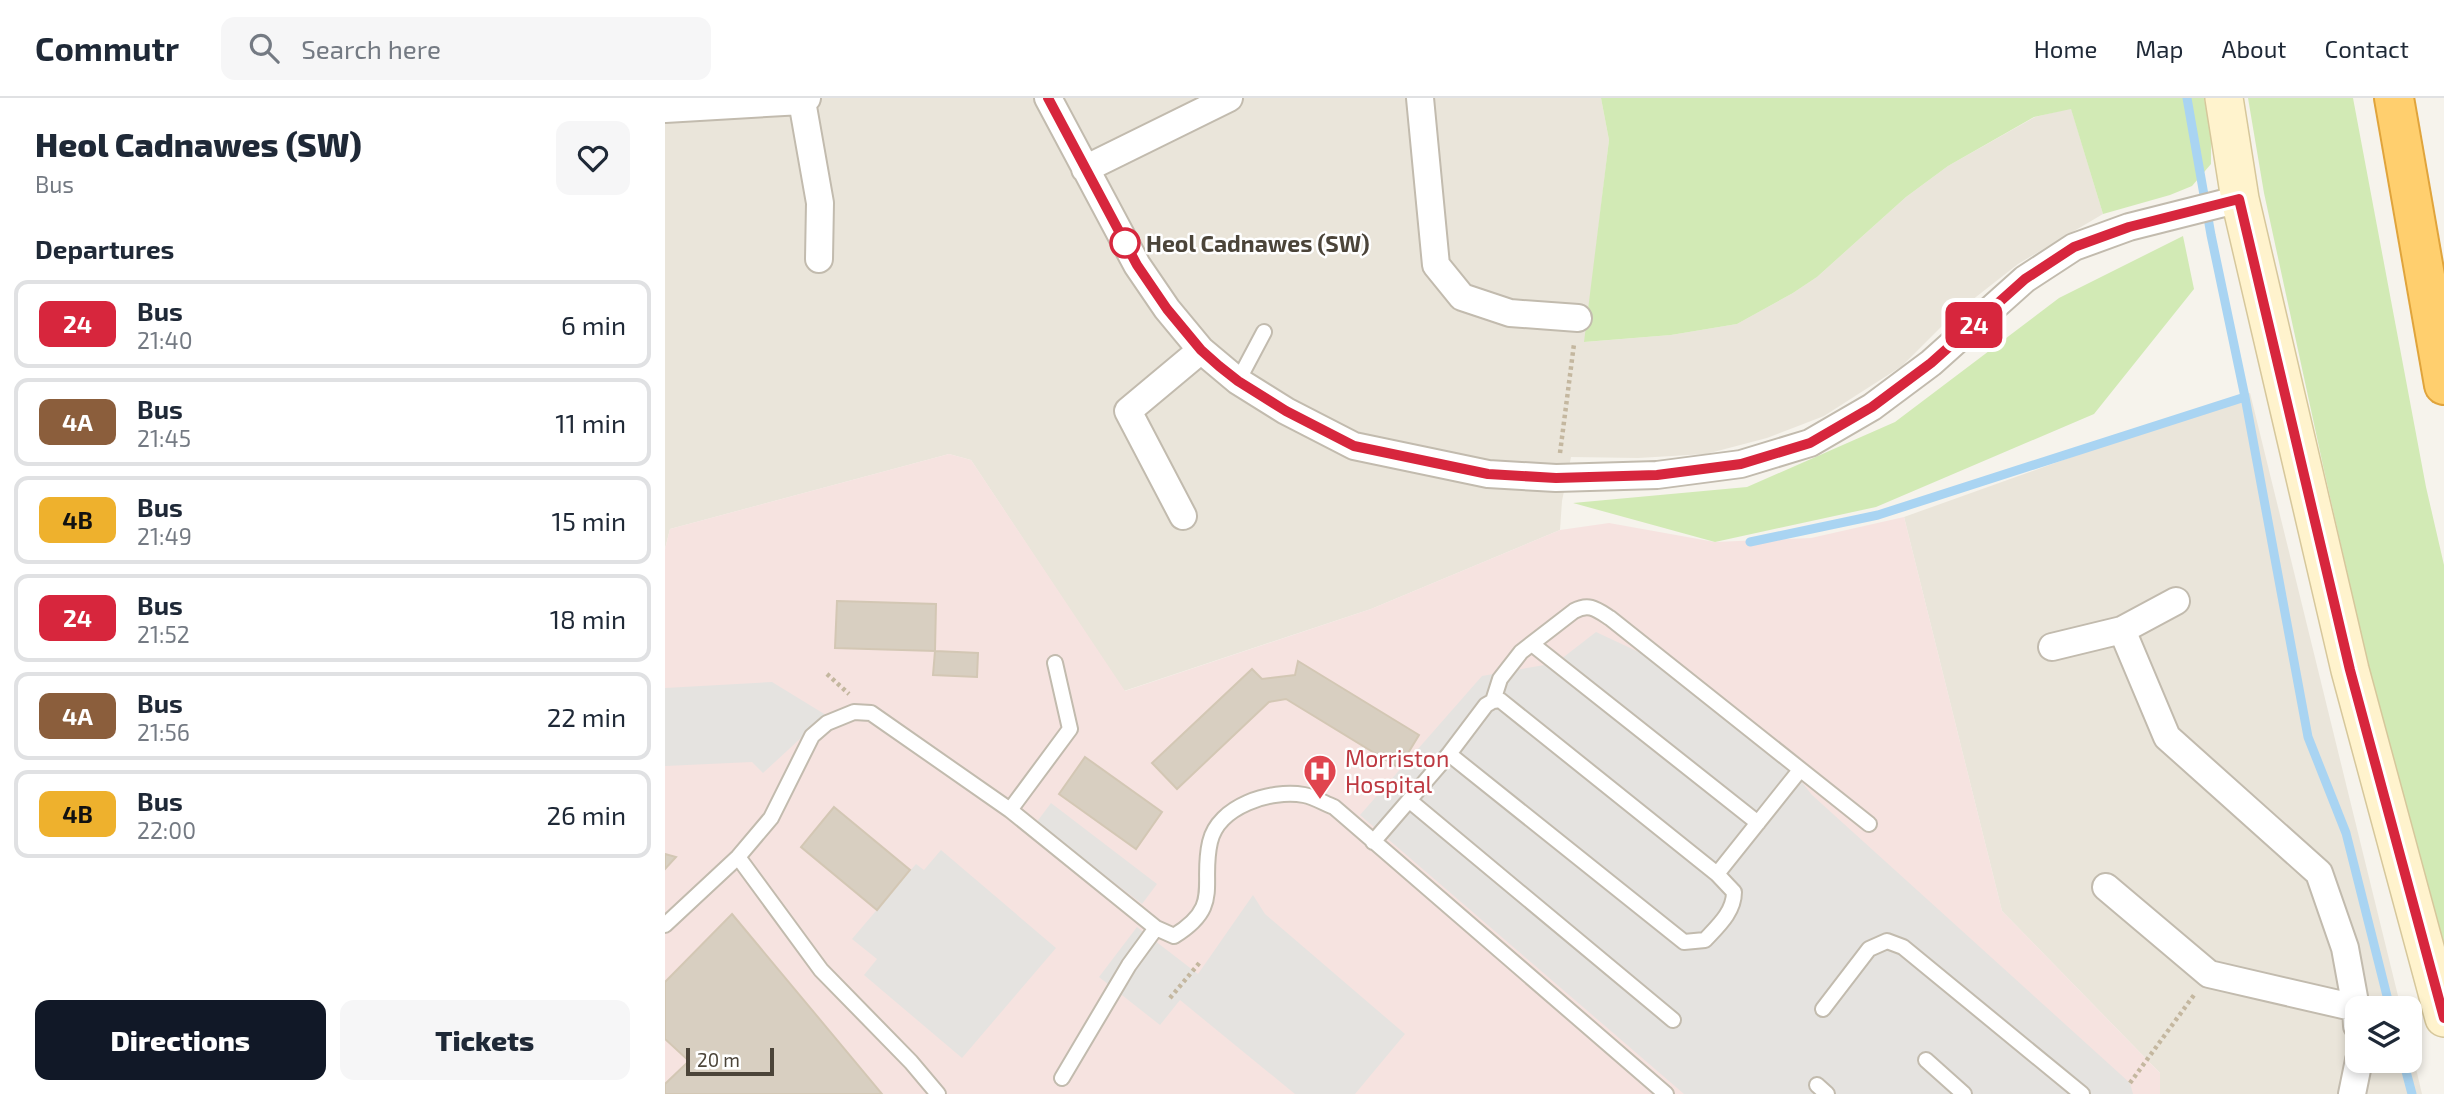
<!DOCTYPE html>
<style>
:root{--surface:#fff;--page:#f6f6f7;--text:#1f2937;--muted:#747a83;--line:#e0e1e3;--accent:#111827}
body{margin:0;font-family:"Exo 2",sans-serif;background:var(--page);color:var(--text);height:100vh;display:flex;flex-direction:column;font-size:26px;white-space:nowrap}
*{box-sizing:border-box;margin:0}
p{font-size:23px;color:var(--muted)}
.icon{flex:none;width:38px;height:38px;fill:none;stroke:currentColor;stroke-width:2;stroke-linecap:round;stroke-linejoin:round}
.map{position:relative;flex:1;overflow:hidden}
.details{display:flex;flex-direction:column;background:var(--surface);width:665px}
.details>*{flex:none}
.badge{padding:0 14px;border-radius:10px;font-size:24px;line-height:46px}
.buttons{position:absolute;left:1680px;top:898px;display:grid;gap:14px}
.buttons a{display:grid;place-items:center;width:77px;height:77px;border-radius:14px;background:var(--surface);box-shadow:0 4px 10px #0003;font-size:35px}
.scale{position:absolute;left:21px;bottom:18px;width:88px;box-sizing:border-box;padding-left:7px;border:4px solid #4b4439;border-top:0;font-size:19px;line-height:24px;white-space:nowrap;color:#4b4439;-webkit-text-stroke:5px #fff;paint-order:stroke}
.map>.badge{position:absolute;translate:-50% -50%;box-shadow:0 0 0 4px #fff}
h2{padding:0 35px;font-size:26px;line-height:63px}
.round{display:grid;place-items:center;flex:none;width:74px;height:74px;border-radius:14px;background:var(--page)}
.headline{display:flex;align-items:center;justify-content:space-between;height:119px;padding:0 35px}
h1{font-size:33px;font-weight:800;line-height:52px}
.button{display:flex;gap:14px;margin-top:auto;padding:14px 35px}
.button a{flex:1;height:80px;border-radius:14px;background:var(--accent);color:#fff;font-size:28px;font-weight:800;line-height:80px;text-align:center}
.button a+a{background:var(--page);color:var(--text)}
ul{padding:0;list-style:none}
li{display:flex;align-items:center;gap:21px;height:88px;margin:0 14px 10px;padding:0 21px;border:4px solid var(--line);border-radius:14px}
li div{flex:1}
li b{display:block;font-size:26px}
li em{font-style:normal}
li .badge{min-width:77px;font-weight:700;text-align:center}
header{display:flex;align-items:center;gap:42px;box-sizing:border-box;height:98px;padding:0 35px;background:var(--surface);border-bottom:2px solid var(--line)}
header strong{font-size:33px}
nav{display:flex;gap:38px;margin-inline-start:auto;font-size:24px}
.search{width:490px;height:63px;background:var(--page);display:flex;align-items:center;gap:18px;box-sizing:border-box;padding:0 24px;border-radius:14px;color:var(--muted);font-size:26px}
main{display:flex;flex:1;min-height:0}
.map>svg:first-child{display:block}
</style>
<header>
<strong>Commutr</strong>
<div class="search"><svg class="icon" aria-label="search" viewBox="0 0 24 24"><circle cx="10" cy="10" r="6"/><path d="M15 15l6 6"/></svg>Search here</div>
<nav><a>Home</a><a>Map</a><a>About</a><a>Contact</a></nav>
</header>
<main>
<section class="details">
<div class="headline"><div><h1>Heol Cadnawes (SW)</h1><p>Bus</p></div><a class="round"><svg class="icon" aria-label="heart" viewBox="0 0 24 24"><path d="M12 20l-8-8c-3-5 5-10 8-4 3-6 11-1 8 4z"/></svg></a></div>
<h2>Departures</h2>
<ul>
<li><span class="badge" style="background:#d7263d;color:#fff">24</span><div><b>Bus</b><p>21:40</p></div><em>6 min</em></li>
<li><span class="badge" style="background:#8b5e3c;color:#fff">4A</span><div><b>Bus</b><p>21:45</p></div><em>11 min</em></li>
<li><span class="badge" style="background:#eeb12d;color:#111">4B</span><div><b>Bus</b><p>21:49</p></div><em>15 min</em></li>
<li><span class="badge" style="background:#d7263d;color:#fff">24</span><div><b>Bus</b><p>21:52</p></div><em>18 min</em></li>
<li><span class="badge" style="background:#8b5e3c;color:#fff">4A</span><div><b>Bus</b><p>21:56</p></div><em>22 min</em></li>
<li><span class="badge" style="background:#eeb12d;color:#111">4B</span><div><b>Bus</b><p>22:00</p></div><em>26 min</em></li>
</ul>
<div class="button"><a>Directions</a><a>Tickets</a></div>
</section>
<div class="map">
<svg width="1779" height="996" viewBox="0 0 1779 996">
<rect width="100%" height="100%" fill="#f6f3ec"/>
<path fill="#eae5da" d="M0 0H936L944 42 920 244 1006 237 1072 226 1128 195 1152 179 1241 99 1283 68 1370 19 1406 10 1438 116 1353 166 1288 217 1237 268 1159 318 1102 340 1041 356 973 360 906 359 897 403 895 432 706 511 459 593 306 362 284 356 5 431 0 451Z
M1585 295 1736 910H1692V962H1745V945L1757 996H1495V975L1337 813 1239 419Z"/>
<path fill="#f6e3e0" d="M284 356 306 362 460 593 706 511 895 432 944 425 1050 444 1146 440 1239 419 1337 813 1495 975V996H0V451L5 431Z"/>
<path fill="#d2eab5" d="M936 0H1539L1546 37V66L1527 88 1505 97 1438 116 1406 11 1369 19 1283 68 1241 99 1152 179 1128 195 1072 226 1006 237 919 244 944 42Z
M1583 0H1688L1761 389 1779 467V858L1740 729 1659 372 1599 95Z
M1518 138 1529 191 1429 316 1211 409 1050 444 908 405 1082 389 1230 324 1394 200Z"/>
<path fill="#e5e3e0" d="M931 534 1008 570 1059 601 1111 651 1147 697 1465 985 1468 996H1019L695 717 817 578 891 565Z
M107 584 161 617 98 675 87 664 0 668V590Z
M386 705 492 786 477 806 371 725Z
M276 752 391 850 297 960 199 877 212 861 187 841 251 766 259 772Z
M588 797 600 816 740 936 690 996H630L515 902 495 927 434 879 472 829 533 876Z"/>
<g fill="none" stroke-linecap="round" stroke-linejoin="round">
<path stroke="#a9d4f2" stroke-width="9" d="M1522 0 1546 137 1580 299 1643 639 1681 735 1725 910
M1085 444 1213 417 1580 299
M1738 962 1747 996"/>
</g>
<path fill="#d8cfc1" stroke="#d3c7b4" stroke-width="2" d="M172 503 271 506 270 553 170 550Z
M270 553 313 555 312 579 268 577Z
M633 563 754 637 734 670 621 601 604 604 512 691 487 665 587 571 597 581 630 577Z
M420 659 497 714 471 751 394 696Z
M169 709 245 772 212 812 136 749Z
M0 756 11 759 0 771Z
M67 816 217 996H0V986L24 963 0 941V884Z"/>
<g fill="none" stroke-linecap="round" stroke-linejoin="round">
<defs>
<path id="lane" d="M573 283 599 234
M867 546 1093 725
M828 603 835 581 856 554 909 513C924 505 931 511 945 520L1204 726
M745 703 1008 922
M345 712 405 631 390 565
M708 744 784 656 821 607 828 603 835 602 1052 776 1069 794C1069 814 1053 828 1040 842L1019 844 784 656
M73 759 156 872 246 964 273 996
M1052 776 1135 672
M0 827 73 759 106 720 147 638 162 625 189 614 206 615 345 712 491 830 509 838C558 808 535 787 545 744 553 708 606 691 639 697 649 699 659 705 669 709L1001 996
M1158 911 1204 851 1222 843 1238 849 1417 996
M1261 962 1299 996
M397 980 464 867 491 830
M1152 987 1162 996"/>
<path id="street" d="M383 0 472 167 502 211 536 252 573 283 621 313 689 348 823 376 891 380 992 377 1076 366 1145 345 1207 309 1266 265 1360 181 1409 149 1464 129 1575 101
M755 0 771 167 797 199 845 215 913 220
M137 3 155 105 154 161
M0 11 137 3 142 0
M420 71 564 0
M518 418 463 313 536 252
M1457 532 1502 639 1654 775 1680 850 1691 910 1692 928
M1387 549 1457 532 1511 503
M1441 789 1544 876 1691 910
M1687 996 1694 962"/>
<path id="secondary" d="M1559 0 1575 101 1685 572 1779 920"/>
<path id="highway" d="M1729 0 1779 287"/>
</defs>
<use href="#lane" stroke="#c2bbae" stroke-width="18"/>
<use href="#street" stroke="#c2bbae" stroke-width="30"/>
<use href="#secondary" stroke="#d6c79b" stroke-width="40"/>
<use href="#highway" stroke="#e0a43c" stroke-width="42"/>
<path stroke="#c4b79f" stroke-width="4.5" stroke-dasharray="3.5 3.5" stroke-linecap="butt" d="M895 355 909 246
M162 576 184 596
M505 900 536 863
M1465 985 1529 897"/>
<use href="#lane" stroke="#fff" stroke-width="14"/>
<use href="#street" stroke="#fff" stroke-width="26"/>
<use href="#secondary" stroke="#fff3cd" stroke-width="37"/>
<use href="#highway" stroke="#ffcf6e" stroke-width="38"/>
</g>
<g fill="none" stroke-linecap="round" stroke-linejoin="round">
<defs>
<path id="line" d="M383 0 472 167 502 211 536 252 554 268 573 283 621 313 689 348 823 376 891 380 992 377 1076 366 1145 345 1207 309 1266 265 1360 181 1409 149 1464 129 1574 101 1685 572 1779 920"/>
</defs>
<use href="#line" stroke="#fff" stroke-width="16"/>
<use href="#line" stroke="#d7263d" stroke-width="10"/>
</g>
<defs>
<symbol id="hospital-pin" viewBox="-11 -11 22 30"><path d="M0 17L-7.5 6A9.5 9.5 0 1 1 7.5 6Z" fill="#e0444e" stroke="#fff"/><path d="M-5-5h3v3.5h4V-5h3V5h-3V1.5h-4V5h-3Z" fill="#fff"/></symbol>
</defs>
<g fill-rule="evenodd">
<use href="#hospital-pin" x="636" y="654" width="38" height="52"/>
</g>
<circle fill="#fff" stroke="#d7263d" stroke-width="3.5" cx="460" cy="145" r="14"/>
<g text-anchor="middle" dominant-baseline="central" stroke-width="5" stroke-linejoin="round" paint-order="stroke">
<g font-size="23" font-weight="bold" fill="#4b4439" stroke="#fff" text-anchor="start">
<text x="481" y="145">Heol Cadnawes (SW)</text>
</g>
<g font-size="23" fill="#be3a42" stroke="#fff" text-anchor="start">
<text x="680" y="660">Morriston<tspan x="680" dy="26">Hospital</tspan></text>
</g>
</g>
</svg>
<div class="buttons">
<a><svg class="icon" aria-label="layers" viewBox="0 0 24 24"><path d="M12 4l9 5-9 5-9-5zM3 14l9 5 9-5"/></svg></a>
</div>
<div class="scale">20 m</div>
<b class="badge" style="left:1309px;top:227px;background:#d7263d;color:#fff">24</b>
</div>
</main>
